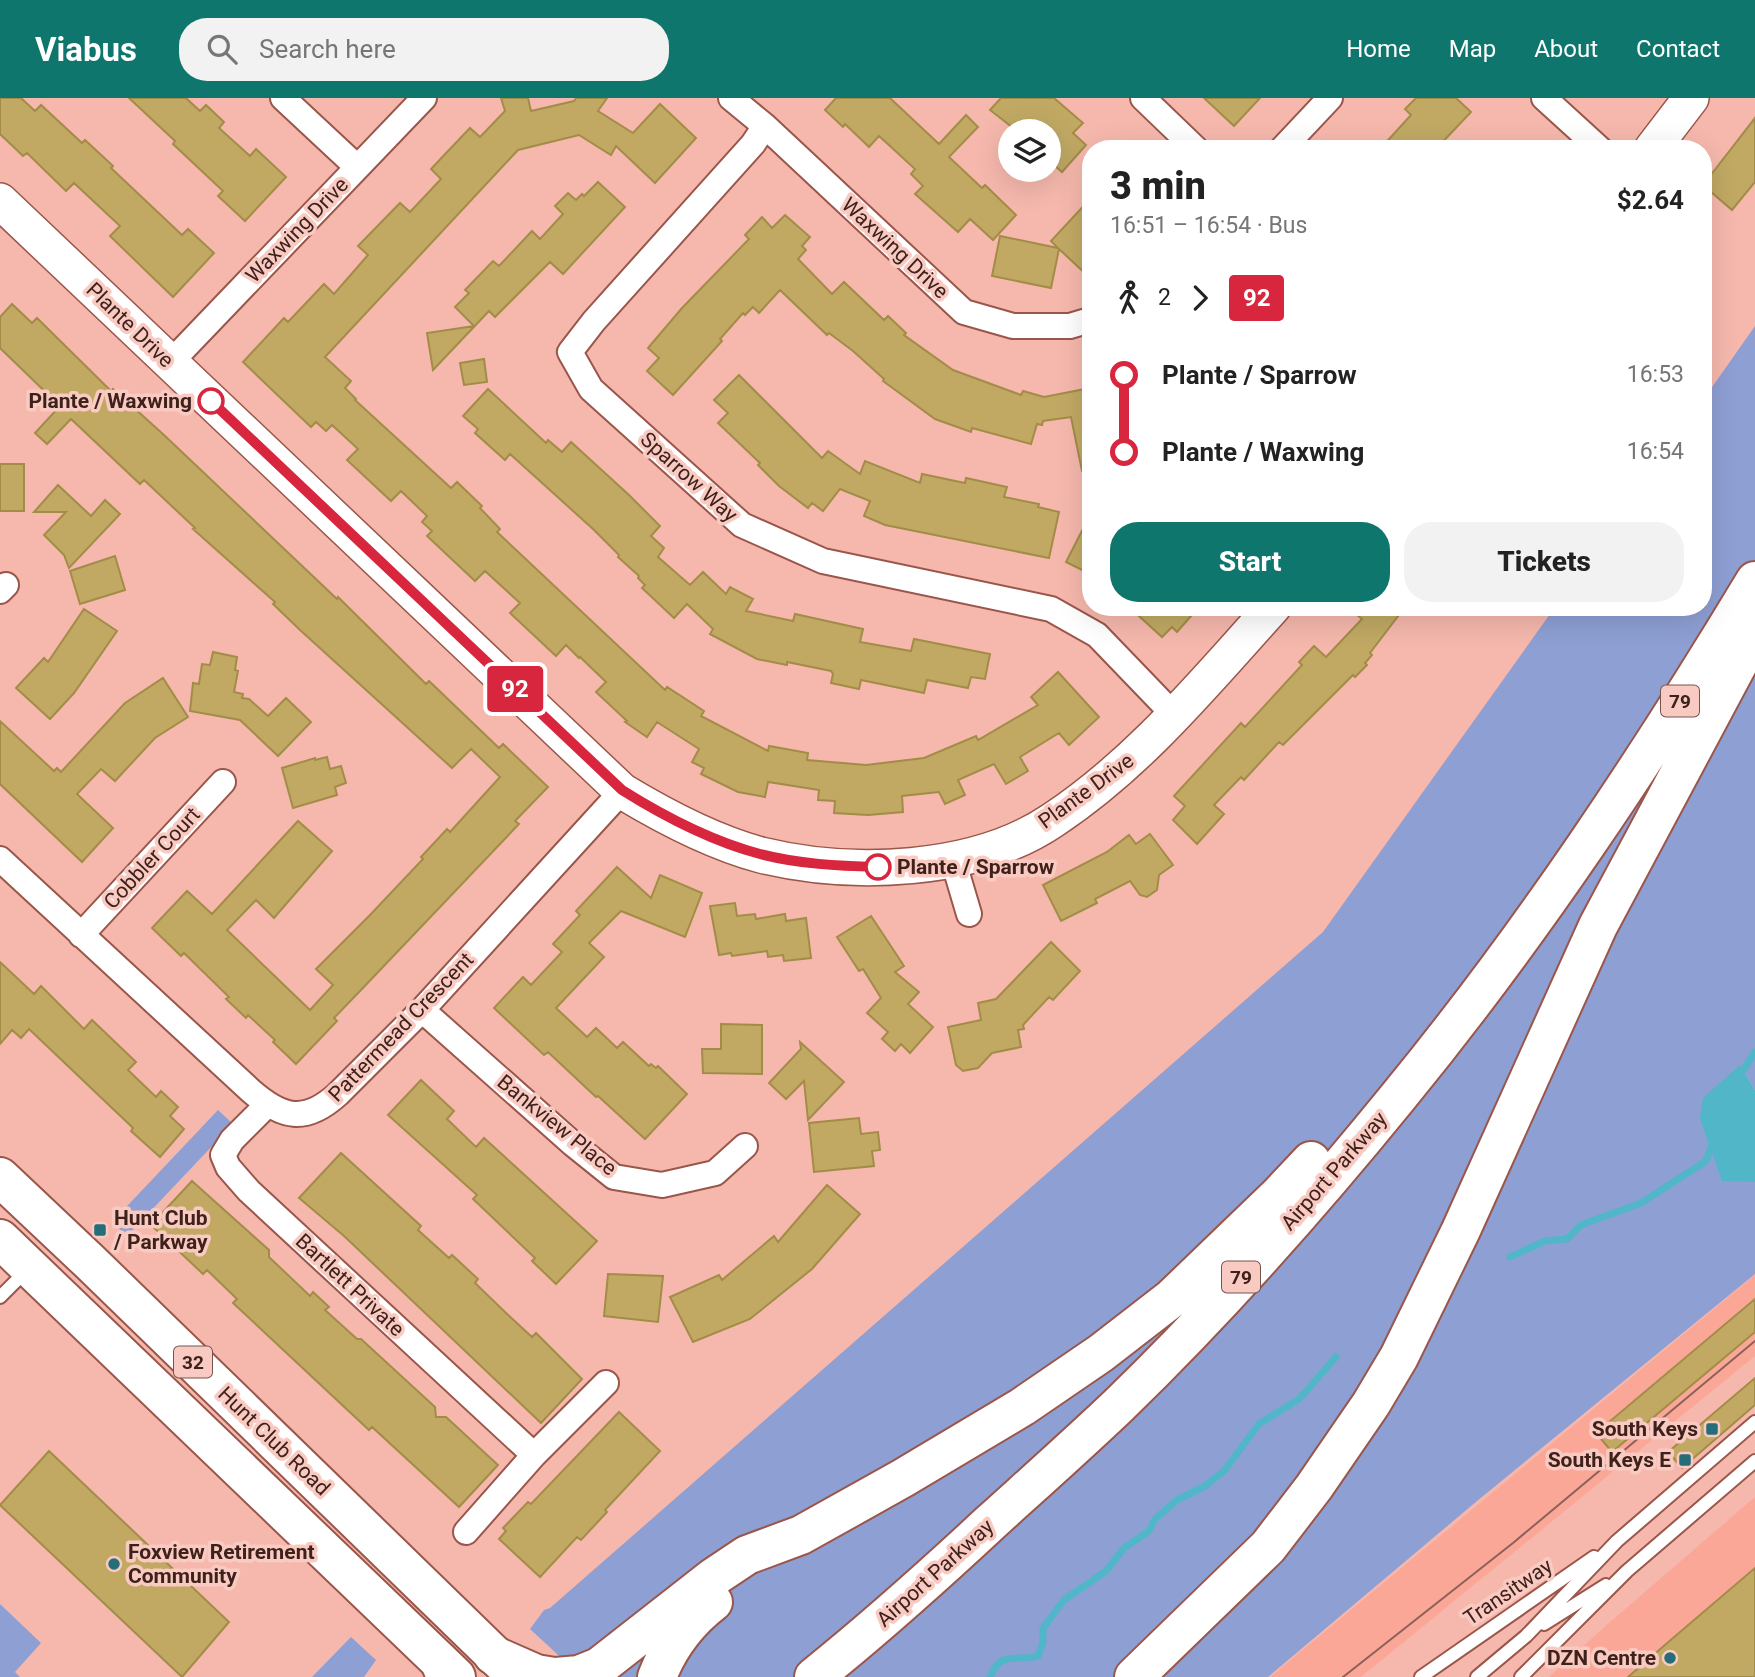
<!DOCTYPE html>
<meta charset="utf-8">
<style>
:root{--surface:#fff;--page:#f2f2f2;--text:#222;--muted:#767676;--accent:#0f766e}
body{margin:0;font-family:Roboto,sans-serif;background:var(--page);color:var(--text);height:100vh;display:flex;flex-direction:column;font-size:26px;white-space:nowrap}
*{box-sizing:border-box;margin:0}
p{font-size:23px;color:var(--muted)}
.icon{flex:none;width:38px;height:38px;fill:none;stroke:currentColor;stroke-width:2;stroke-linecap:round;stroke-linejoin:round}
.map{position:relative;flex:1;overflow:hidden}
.side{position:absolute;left:1082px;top:42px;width:630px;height:476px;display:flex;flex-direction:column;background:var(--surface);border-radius:28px;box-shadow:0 7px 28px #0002}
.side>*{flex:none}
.badge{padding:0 14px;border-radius:5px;font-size:24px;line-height:46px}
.buttons{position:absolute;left:998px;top:21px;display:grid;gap:14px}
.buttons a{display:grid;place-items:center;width:63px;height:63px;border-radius:50%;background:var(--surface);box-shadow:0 7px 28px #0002;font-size:35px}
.map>.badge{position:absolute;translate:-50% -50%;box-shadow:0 0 0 4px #fff}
.legs{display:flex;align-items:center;gap:10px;height:77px;padding:0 28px;font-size:23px}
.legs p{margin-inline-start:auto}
.overview{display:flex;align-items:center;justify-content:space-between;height:119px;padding:0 28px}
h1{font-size:38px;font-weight:800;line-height:52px}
.button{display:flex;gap:14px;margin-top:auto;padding:14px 28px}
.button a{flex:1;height:80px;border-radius:28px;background:var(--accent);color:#fff;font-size:28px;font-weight:800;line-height:80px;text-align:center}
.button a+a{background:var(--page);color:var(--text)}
ul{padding:0 28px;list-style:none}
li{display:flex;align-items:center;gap:24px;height:77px;font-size:26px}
li i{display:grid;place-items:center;width:10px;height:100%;margin:0 9px;background:currentColor}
li i::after{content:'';width:18px;height:18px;margin:-9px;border:5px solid;border-radius:50%;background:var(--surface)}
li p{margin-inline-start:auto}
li:first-child i{background:linear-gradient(#0000 50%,currentColor 0)}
li:last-child i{background:linear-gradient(currentColor 50%,#0000 0)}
header{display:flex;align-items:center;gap:42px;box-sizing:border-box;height:98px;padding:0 35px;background:var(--accent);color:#fff}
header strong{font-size:33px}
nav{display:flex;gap:38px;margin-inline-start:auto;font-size:24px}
.search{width:490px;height:63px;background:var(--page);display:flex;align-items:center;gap:18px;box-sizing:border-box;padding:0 24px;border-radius:28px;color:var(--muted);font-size:26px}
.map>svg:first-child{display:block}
</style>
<header>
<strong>Viabus</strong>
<div class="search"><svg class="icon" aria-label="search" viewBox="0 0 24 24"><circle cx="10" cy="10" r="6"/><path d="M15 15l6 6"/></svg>Search here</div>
<nav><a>Home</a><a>Map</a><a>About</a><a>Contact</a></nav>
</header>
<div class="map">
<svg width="1755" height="1579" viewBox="0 0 1755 1579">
<rect width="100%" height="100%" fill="#f6b8ad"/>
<path fill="#fba798" d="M1755 1177V1258L1361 1579H1270Z
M1755 1399V1579H1549L1610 1524Z"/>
<path fill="#8e9fd4" d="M1755 228V992L1740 967 1755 1084V1176L1477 1403 1268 1579H582L530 1531 544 1512 550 1510 1323 834 1555 509H1703V302Z
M218 1012 233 1026 127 1138 112 1124Z
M0 1506 41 1545 15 1574 20 1579H0Z
M351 1539 376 1562 364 1579H312Z"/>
<path fill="#51b6c8" d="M1740 967 1755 992V1084L1722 1083 1700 1021 1703 1000Z"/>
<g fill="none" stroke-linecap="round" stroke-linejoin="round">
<path stroke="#51b6c8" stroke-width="7" d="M1740 977 1755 954
M1510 1159 1545 1143 1567 1141 1581 1127 1641 1105 1706 1063 1714 1041
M990 1579C1001 1551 1018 1564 1038 1558L1043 1544V1530L1064 1502 1106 1473 1124 1450 1149 1433 1155 1421 1177 1402 1205 1388 1224 1373 1259 1326 1299 1301 1336 1259"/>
</g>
<path fill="#c1a964" stroke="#a38c47" stroke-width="2" d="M0 0H21L35 13 41 7 82 45 85 42 113 68 111 70 182 137 188 131 214 155 173 199 110 138 120 128 74 85 66 93 27 55 23 58 0 36Z
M129 0H186L200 13 206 7 224 24 219 30 250 58 256 51 286 79 245 123 218 98 223 93 173 46 175 43Z
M501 0H528L531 13 574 3 576 0H607L598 13 633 35 660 6 696 40 655 85 616 48 611 57 579 37 518 52 325 259 351 283 345 290 356 301 355 302 451 390 457 384 482 408 480 410 500 431 497 434 665 592 667 589 704 613 701 618 768 653 769 648 808 655 807 662 866 667 924 660 976 638 978 642 1038 607 1031 599 1058 574 1099 619 1069 647 1059 635 1020 659 1028 673 1006 686 994 666 958 682 965 697 945 706 939 694 902 698 903 714 868 717 834 715 835 703 818 702 819 692 768 684 765 699 738 694 701 676 704 670 692 664 699 651 657 624 647 639 625 624 627 623 596 594 606 584 580 559 579 560 566 547 556 558 510 515 520 505 485 473 475 483 427 438 432 433 422 424 427 418 401 393 391 403 347 362 358 351 332 327 326 333 316 324 311 329 243 264 284 220 288 224 324 186 334 196 368 157 358 148 400 105 410 114 441 81 431 71 448 53 470 30 480 39 505 13Z
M836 0H890L939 46 966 17 978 29 949 59 982 90 985 87 1016 117 993 142 970 121 958 134 915 96 923 88 911 76 915 71 879 38 869 49 845 26 843 29 825 12Z
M1001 0H1054L1083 25 1073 35 1086 47 1062 74 1048 62V33H1017L990 12Z
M1204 0H1260L1234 28Z
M1416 0H1456L1471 14 1436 51H1380L1411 17 1405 11Z
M1755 20V84L1732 112 1703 87Z
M598 84 625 109 563 176 550 164 495 219 489 213 433 272 427 235 474 228 455 209 469 195 465 192 493 163 499 168 532 133 540 141 563 116 555 108 568 95 576 102 582 96 584 98Z
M1090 101V180L1059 151 1051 190 992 178 1000 138 1058 150 1051 143Z
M785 117 810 139 802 148 806 152 798 161 832 196 844 184 884 222 888 218 906 235 904 237 953 272 1021 297 1023 293 1044 299 1090 290V372L1082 373 1071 319 1043 323 1042 327 1037 326 1031 346 972 330 971 334 935 321 883 283 884 281 853 253 829 235 827 237 780 192 759 215 753 209 745 217 743 215 720 241 722 243 673 297 647 273 659 260 648 250 682 210 749 141 745 137 762 119 772 130Z
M12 206 32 225 37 220 111 293 113 291 164 337 337 501 338 499 426 586 429 583 499 650 503 646 548 689 515 723 519 726 361 892 334 920 337 923 296 966 273 944 275 942 248 917 246 920 226 901 229 899 184 855 181 858 152 830 187 793 212 816 298 723 332 753 274 820 256 802 227 832 310 912 333 887 316 871 370 817 423 761 421 759 447 731 450 734 500 679 471 651 452 670 300 532 273 506 275 504 193 431 195 430 144 382 140 386 71 321 47 346 35 335 60 308 0 250V219Z
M484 261 487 284 464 287 460 265Z
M739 277 822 360 828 353 860 376 865 363 920 385 922 376 965 385 966 380 1007 389 1004 399 1039 406 1038 409 1059 414 1049 460 885 427 864 418 870 403 840 391 823 413 812 405 808 410 779 388 758 367 760 365 718 325 728 315 714 302Z
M488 291 546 345 548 342 562 354 571 344 629 397 660 428 651 438 664 450 658 459 690 487 703 474 726 496 730 489 753 501 746 513 793 523 795 516 863 531 860 544 911 553 914 541 990 556 985 581 971 579 968 590 927 582 924 595 861 582 859 591 831 585 833 576 831 573 787 564V567L757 561 710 536 713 531 687 506 674 520 642 490 645 487 638 480 639 478 618 459 619 457 593 431 510 356 505 362 475 335 478 331 463 318Z
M0 366H24V413H0Z
M58 387 91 418 105 402 120 416 69 470 64 457 44 437 66 414H34Z
M1090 417V476L1066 464Z
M115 458 125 492 80 506 70 473Z
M1129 509H1199L1177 534 1172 529 1162 539Z
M1347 509H1405L1370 555 1372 557 1365 565 1367 567 1355 579 1353 577 1283 647 1279 644 1244 682 1241 679 1214 707 1224 716 1197 746 1173 722 1185 708 1174 698 1241 625 1245 629 1302 567 1299 564 1314 548 1326 559 1362 521Z
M84 511 117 533 74 595 50 621 16 590 44 560 48 564Z
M213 554 237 559 235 572 238 573 234 594 243 596 242 600 249 601 268 618 286 600 311 624 278 658 240 622 190 613 193 585 199 586 202 566 210 567Z
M163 580 188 619 155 640 115 683 101 671 77 696 113 730 82 764 0 686V623L54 673 57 670 61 674 125 605Z
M327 659 330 671 341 668 346 685 335 689 337 697 293 710 282 670 315 660V662Z
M1150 736 1173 767 1159 777 1157 792 1147 799 1140 797 1130 783 1095 801 1097 805 1061 823 1043 787 1107 754 1129 737 1136 746Z
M617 769 651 800 660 777 702 795 685 839 621 813 589 845 604 859 556 910 587 939 596 930 617 950 623 944 649 968 651 966 656 970 658 968 687 996 645 1041 598 998 596 999 548 954 544 957 494 910 523 879 531 887 562 854 553 846 580 817 576 813Z
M735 805 737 818 755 816 756 821 785 816 786 823 806 820 811 860 784 863 783 857 768 859 767 853 732 858 731 855 719 857 710 808Z
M871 818 904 868 895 874 919 894 908 906 933 929 910 955 901 946 895 953 882 941 888 934 867 915 881 900 863 871 859 873 837 839Z
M1051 844 1080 873 1053 902 1049 899 1023 927 1024 931 1018 932 1021 949 992 955 978 970 963 973 956 967 948 929 981 922 978 905 996 901Z
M0 864 34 896 41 888 84 931 92 922 136 964 128 972 156 999 161 993 178 1009 170 1018 184 1031 160 1059 131 1033 133 1030 29 931 21 940 12 932 0 946Z
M721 926 762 927V976L703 975 702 951H721Z
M800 944 844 984 808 1022 804 983 786 1001 769 985 801 951Z
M421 982 454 1013 447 1021 476 1049 484 1040 597 1143 556 1186 532 1163 535 1160 473 1101 477 1097 388 1017Z
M859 1020 861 1036 878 1034 880 1052 872 1053 874 1068 814 1074 809 1025Z
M341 1055 421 1128 418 1132 449 1160 452 1157 478 1181 475 1185 505 1214 532 1239 536 1235 582 1281 541 1325 344 1138 299 1100Z
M192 1083 269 1152V1159L310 1198 313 1194 329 1209 325 1212 357 1241H361L435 1309 436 1319H446L498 1367 459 1409 372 1329 369 1332 233 1205 237 1201 207 1172 203 1176 151 1127Z
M827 1087 860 1116 812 1171 750 1221 693 1244 670 1199 719 1177 722 1182 774 1138 778 1144Z
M608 1176 663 1178 658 1224 604 1218Z
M1755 1201V1234L1612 1354 1596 1335Z
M1755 1280V1307L1682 1370 1668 1354Z
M619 1314 660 1353 605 1412 607 1414 581 1442 577 1439 540 1479 499 1441 506 1433 503 1430 528 1404 531 1406Z
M49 1353 229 1524 182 1579 0 1407Z
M1755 1470V1579H1628L1673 1540Z"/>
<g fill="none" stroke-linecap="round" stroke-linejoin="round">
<defs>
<path id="lane" d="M0 1199 27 1172
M1544 1526 1606 1487
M1421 1579 1594 1459
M1477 1579 1526 1538 1617 1443 1755 1324
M1521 1579 1627 1473 1755 1363"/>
<path id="street" d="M283 0 357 69
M731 0 765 28 964 214 1013 228H1070L1090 222
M1143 0 1196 51
M1544 0 1600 51
M765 28 753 46 594 223 570 254 591 291 742 427 823 463 1051 511 1097 537 1175 618
M1282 51 1330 0
M170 265 424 0
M0 493 6 487
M0 761 251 993C282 1020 305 1026 338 996L422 912 622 693
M953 762 969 816
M81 837 223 684
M422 912 573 1046 614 1079 662 1087 715 1075 745 1048
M267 1007 232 1042 223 1057 228 1069 249 1093 534 1357
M466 1434 534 1357 606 1285"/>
<path id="secondary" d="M1652 51 1691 0
M0 103 622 693C665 719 712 744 761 757 851 779 975 775 1053 722 1139 665 1204 585 1273 509"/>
<path id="primary" d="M0 1079 90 1164 517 1579
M0 1141 456 1579"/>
<path id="highway" d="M493 1557 536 1576 554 1579
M440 1564 446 1579
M556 1579 579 1577 599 1569 714 1479 747 1457 801 1437 903 1380 1022 1309 1101 1255 1172 1200 1278 1098 1311 1063
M657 1579C669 1548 687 1524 713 1504
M814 1579C875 1530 933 1478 990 1425 1033 1386 1077 1347 1119 1307 1218 1211 1311 1106 1398 999 1531 837 1647 662 1755 483
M1134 1579 1268 1449 1314 1389 1371 1306 1399 1259 1461 1132 1598 828 1755 534"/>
</defs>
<use href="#lane" stroke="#9a564a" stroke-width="16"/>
<use href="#street" stroke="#9a564a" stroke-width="28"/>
<use href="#secondary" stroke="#9a564a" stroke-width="38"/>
<use href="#primary" stroke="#9a564a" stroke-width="42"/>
<use href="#highway" stroke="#9a564a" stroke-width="42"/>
<use href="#lane" stroke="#fff" stroke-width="12"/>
<use href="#street" stroke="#fff" stroke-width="24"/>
<use href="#secondary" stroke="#fff" stroke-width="35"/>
<use href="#primary" stroke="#fff" stroke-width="38"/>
<use href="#highway" stroke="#fff" stroke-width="38"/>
<path stroke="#8c6159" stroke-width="2" d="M1343 1579 1513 1445 1755 1243"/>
</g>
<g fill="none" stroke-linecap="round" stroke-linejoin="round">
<defs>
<path id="line-1" d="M211 303 622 692C665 719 711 743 760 756 798 766 839 768 878 769"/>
</defs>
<use href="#line-1" stroke="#fff" stroke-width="16"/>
<use href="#line-1" stroke="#d7263d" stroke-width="10"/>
</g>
<g fill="#fff" stroke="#d7263d" stroke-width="3.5">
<circle cx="211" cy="303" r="12"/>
<circle cx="878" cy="769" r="12"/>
</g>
<g fill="#256d79" stroke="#f9cac1" stroke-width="2.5">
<rect x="93" y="1125" width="14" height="14" rx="3.5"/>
<rect x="1705" y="1324" width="14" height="14" rx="3.5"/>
<rect x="1678" y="1355" width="14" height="14" rx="3.5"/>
<circle cx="114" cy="1466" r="7"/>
<circle cx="1670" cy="1560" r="7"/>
</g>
<g text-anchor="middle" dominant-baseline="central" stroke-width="7" stroke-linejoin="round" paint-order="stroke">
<g fill="#f9cac1" stroke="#76544d" stroke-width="2">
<rect x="1661" y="587.5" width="38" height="31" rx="5"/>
<rect x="1222" y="1163.5" width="38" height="31" rx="5"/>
<rect x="174" y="1248.5" width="38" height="31" rx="5"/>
</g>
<g font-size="19" font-weight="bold" fill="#3e211b">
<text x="1680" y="603">79</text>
<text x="1241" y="1179">79</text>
<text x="193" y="1264">32</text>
</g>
<g font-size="21" fill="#3e211b" stroke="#f9cac1">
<text transform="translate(297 132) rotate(-46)">Waxwing Drive</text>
<text transform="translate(895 150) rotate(43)">Waxwing Drive</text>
<text transform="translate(130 227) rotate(44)">Plante Drive</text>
<text transform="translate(689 379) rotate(42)">Sparrow Way</text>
<text transform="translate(1086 693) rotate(-36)">Plante Drive</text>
<text transform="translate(152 760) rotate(-47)">Cobbler Court</text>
<text transform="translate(401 929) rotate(-46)">Pattermead Crescent</text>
<text transform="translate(557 1027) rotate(39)">Bankview Place</text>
<text transform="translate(1334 1073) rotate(-49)">Airport Parkway</text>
<text transform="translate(350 1187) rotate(43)">Bartlett Private</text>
<text transform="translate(274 1343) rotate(44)">Hunt Club Road</text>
<text transform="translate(935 1475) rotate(-42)">Airport Parkway</text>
<text transform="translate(1508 1494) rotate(-34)">Transitway</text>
</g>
<g font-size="21" font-weight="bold" fill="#3e211b" stroke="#f9cac1" text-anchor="end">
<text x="192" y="303">Plante / Waxwing</text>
<text x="897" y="769" text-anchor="start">Plante / Sparrow</text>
</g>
<g font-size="21" font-weight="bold" fill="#3e211b" stroke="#f9cac1" text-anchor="end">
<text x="114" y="1120" text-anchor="start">Hunt Club<tspan x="114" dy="24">/ Parkway</tspan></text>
<text x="1698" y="1331">South Keys</text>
<text x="1671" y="1362">South Keys E</text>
<text x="128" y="1454" text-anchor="start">Foxview Retirement<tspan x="128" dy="24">Community</tspan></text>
<text x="1656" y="1560">DZN Centre</text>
</g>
</g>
</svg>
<div class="buttons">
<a><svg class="icon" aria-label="layers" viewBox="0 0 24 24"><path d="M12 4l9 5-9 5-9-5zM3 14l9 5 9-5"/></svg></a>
</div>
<b class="badge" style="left:515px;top:591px;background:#d7263d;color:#fff">92</b>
<section class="side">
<div class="overview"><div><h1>3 min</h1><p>16:51 – 16:54 · Bus</p></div><b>$2.64</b></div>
<div class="legs"><svg class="icon" aria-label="walk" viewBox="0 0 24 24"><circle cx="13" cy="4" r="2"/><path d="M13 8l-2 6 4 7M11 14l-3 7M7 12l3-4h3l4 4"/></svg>2<svg class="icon" aria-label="forward" viewBox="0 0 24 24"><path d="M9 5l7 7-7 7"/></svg><b class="badge" style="background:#d7263d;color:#fff">92</b></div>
<ul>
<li><i style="color:#d7263d"></i><b>Plante / Sparrow</b><p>16:53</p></li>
<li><i style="color:#d7263d"></i><b>Plante / Waxwing</b><p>16:54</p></li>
</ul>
<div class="button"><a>Start</a><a>Tickets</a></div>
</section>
</div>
